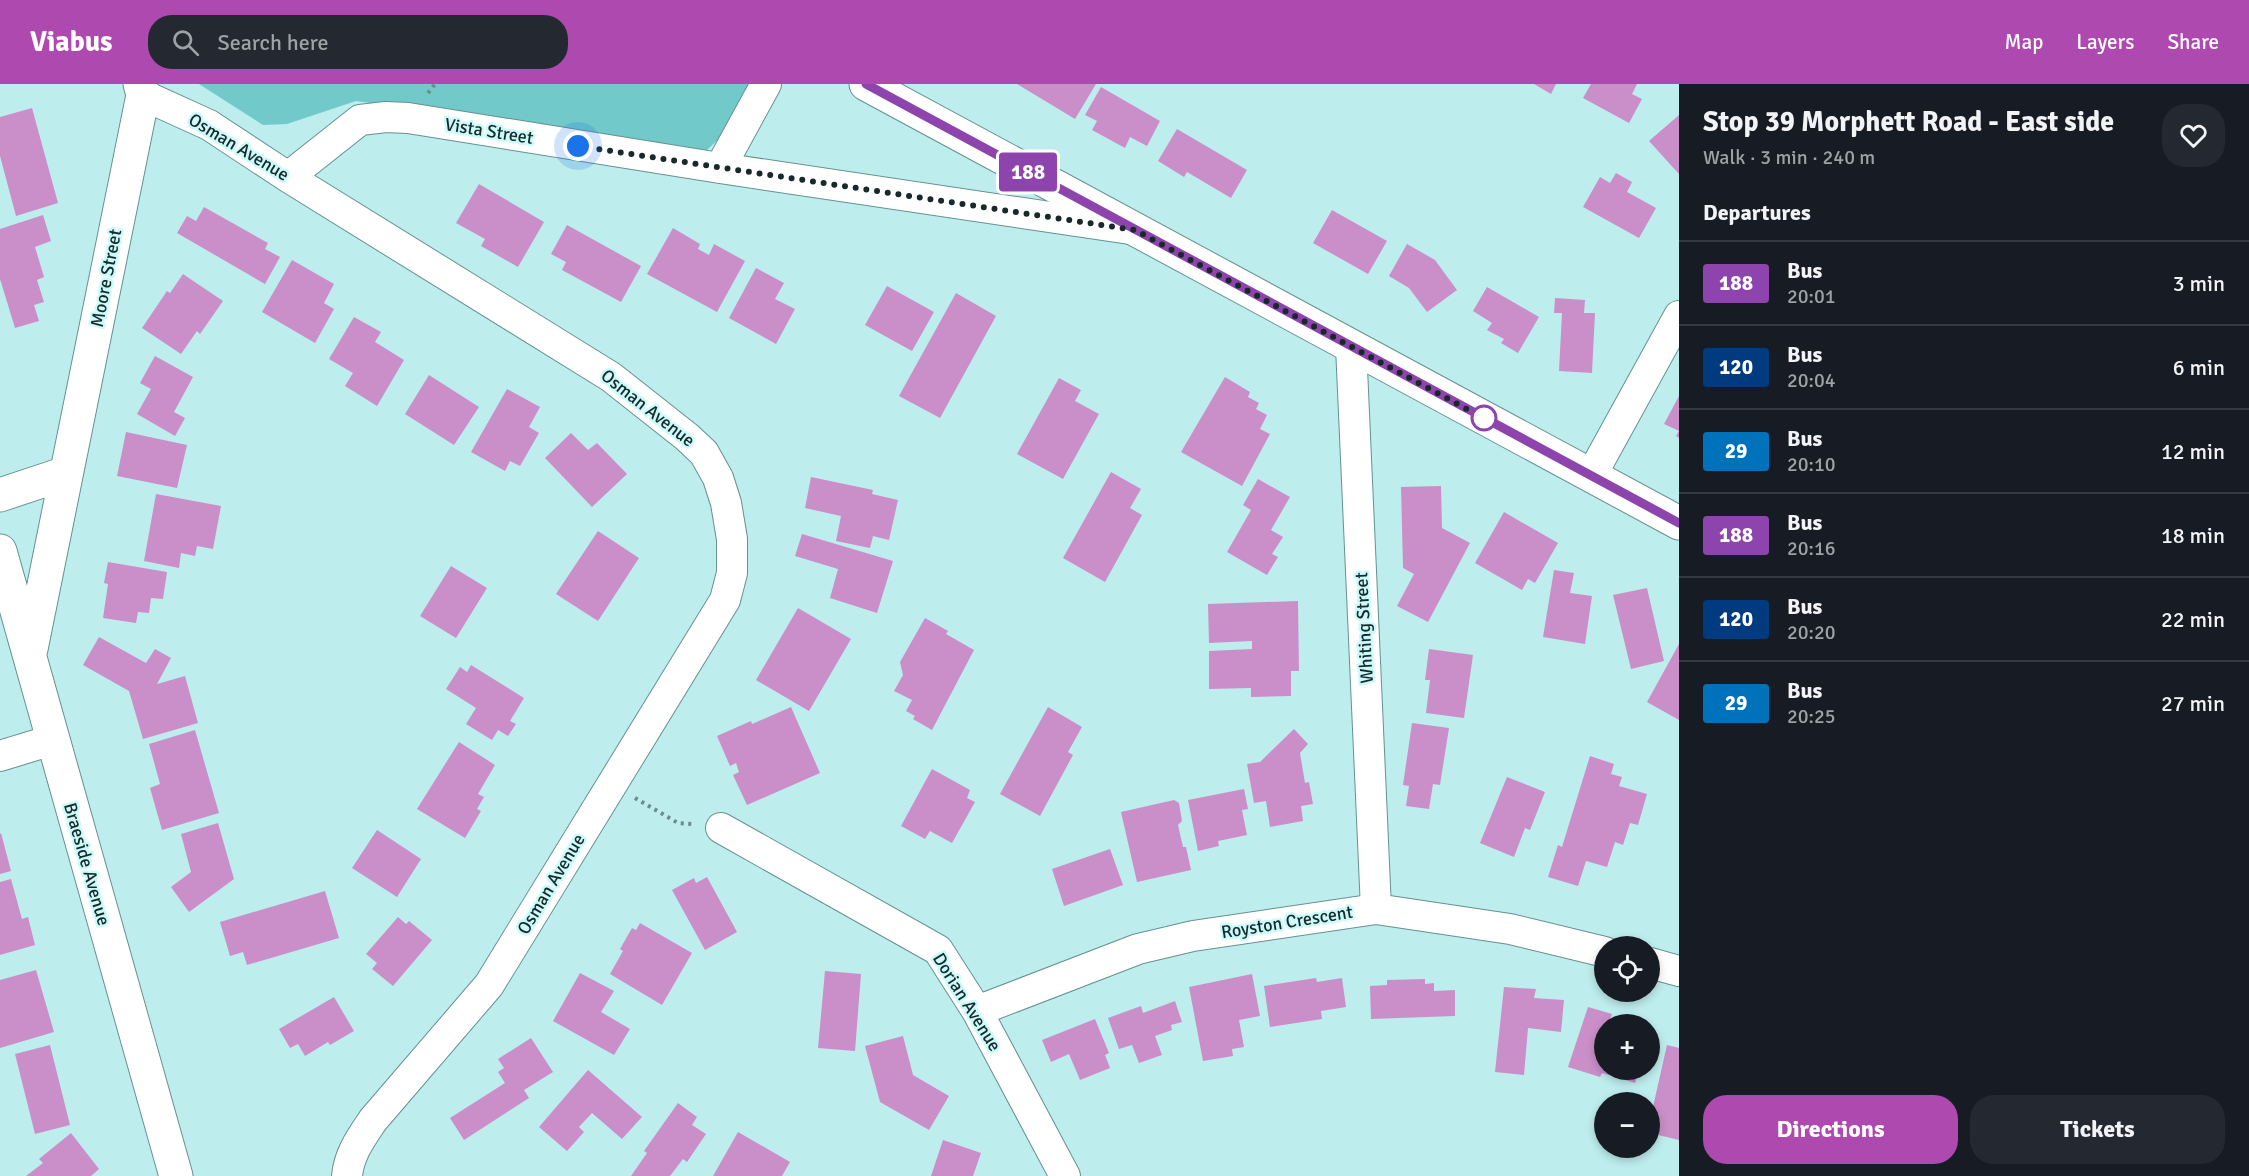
<!DOCTYPE html>
<meta charset="utf-8">
<style>
:root{--surface:#171b24;--page:#242831;--text:#f1f3f6;--muted:#9ea1a6;--line:#363941;--accent:#ad49af}
body{margin:0;font-family:Signika,sans-serif;background:var(--page);color:var(--text);height:100vh;display:flex;flex-direction:column;font-size:22px;white-space:nowrap}
*{box-sizing:border-box;margin:0}
p{font-size:20px;color:var(--muted)}
.icon{flex:none;width:33px;height:33px;fill:none;stroke:currentColor;stroke-width:2;stroke-linecap:round;stroke-linejoin:round}
.map{position:relative;flex:1;overflow:hidden}
.side{display:flex;flex-direction:column;background:var(--surface);width:570px}
.side>*{flex:none}
.badge{padding:0 12px;border-radius:4px;font-size:21px;line-height:39px}
.controls{position:absolute;left:1594px;top:852px;display:grid;gap:12px}
.controls a{display:grid;place-items:center;width:66px;height:66px;border-radius:50%;background:var(--surface);box-shadow:0 3px 9px #0003;font-size:30px}
.you{position:absolute;width:30px;height:30px;margin:-15px;border:4px solid #fff;border-radius:50%;background:#1a73e8;box-shadow:0 0 0 9px #1a73e833}
.map>.badge{position:absolute;translate:-50% -50%;box-shadow:0 0 0 3px #fff}
h2{padding:0 24px;font-size:22px;line-height:54px}
.round{display:grid;place-items:center;flex:none;width:63px;height:63px;border-radius:24px;background:var(--page)}
.headline{display:flex;align-items:center;justify-content:space-between;height:102px;padding:0 24px}
h1{font-size:28px;font-weight:700;line-height:45px}
.button{display:flex;gap:12px;margin-top:auto;padding:12px 24px}
.button a{flex:1;height:69px;border-radius:24px;background:var(--accent);color:#fff;font-size:24px;font-weight:700;line-height:69px;text-align:center}
.button a+a{background:var(--page);color:var(--text)}
ul{padding:0;list-style:none}
li{display:flex;align-items:center;gap:18px;height:84px;padding:0 24px;border-top:2px solid var(--line)}
li div{flex:1}
li b{display:block;font-size:22px}
li em{font-style:normal}
li .badge{min-width:66px;font-weight:700;text-align:center}
header{display:flex;align-items:center;gap:36px;box-sizing:border-box;height:84px;padding:0 30px;background:var(--accent);color:#fff}
header strong{font-size:28px}
nav{display:flex;gap:33px;margin-inline-start:auto;font-size:21px}
.search{width:420px;height:54px;background:var(--page);display:flex;align-items:center;gap:15px;box-sizing:border-box;padding:0 21px;border-radius:24px;color:var(--muted);font-size:22px}
main{display:flex;flex:1;min-height:0}
.map>svg:first-child{display:block}
</style>
<header>
<strong>Viabus</strong>
<div class="search"><svg class="icon" aria-label="search" viewBox="0 0 24 24"><circle cx="10" cy="10" r="6"/><path d="M15 15l6 6"/></svg>Search here</div>
<nav><a>Map</a><a>Layers</a><a>Share</a></nav>
</header>
<main>
<div class="map">
<svg width="1679" height="1092" viewBox="0 0 1679 1092">
<rect width="100%" height="100%" fill="#beeded"/>
<path fill="#71c9ca" d="M199 0H753L723 51 707 66 356 17 287 40 263 41Z"/>
<path fill="#ca8fc9" d="M1017 0H1096L1075 35Z
M1534 0H1556L1551 10Z
M1591 0H1637L1632 10 1642 15 1629 39 1583 14Z
M1101 3 1160 37 1147 62 1130 53 1125 64 1092 46 1097 37 1085 31Z
M32 24 58 119 16 132 0 72V33Z
M1679 31V90L1649 57Z
M1177 45 1247 86 1231 114 1187 88 1184 93 1158 77Z
M1616 89 1632 98 1627 108 1656 124 1639 154 1583 123 1600 93 1610 99Z
M479 100 544 138 518 183 481 162 485 155 456 139Z
M204 123 268 159 265 165 280 173 265 200 177 149 187 132 196 137Z
M1332 126 1387 157 1368 190 1313 159Z
M43 131 51 157 35 163 44 193 37 196 44 218 34 221 39 237 15 244 0 195V145Z
M567 141 641 182 621 218 562 186 566 178 551 170Z
M673 144 700 160 698 165 709 171 714 160 745 177 717 228 647 190Z
M1407 160 1435 176 1457 206 1427 228 1409 204 1389 192Z
M292 176 334 200 324 219 334 225 315 259 262 228Z
M756 184 784 199 775 215 795 225 776 260 729 234Z
M183 190 223 217 200 250 197 247 181 270 142 244 167 207 170 209Z
M887 202 934 228 912 267 865 241Z
M1487 203 1539 233 1518 269 1501 259 1504 255 1487 246 1492 239 1473 227Z
M956 209 996 232 940 334 899 312Z
M1555 214 1585 216 1584 229H1595L1592 289 1559 287 1562 229H1554Z
M354 233 381 248 375 258 404 276 377 322 345 302 353 289 329 275Z
M155 272 193 293 174 328 185 334 175 352 137 330 151 305 140 299Z
M429 291 479 323 454 361 405 330Z
M1225 293 1250 308 1248 313 1259 319 1256 325 1267 331 1260 345 1270 350 1242 402 1181 368Z
M1059 294 1081 306 1075 317 1099 330 1063 395 1017 370Z
M507 305 540 323 529 343 539 349 520 382 510 377 505 387 471 368Z
M1679 312V354L1676 352 1679 347 1664 340Z
M126 348 187 361 177 404 117 392Z
M571 349 588 366 597 359 627 390 592 423 545 374Z
M1111 388 1141 405 1130 424 1142 431 1105 498 1063 474Z
M811 393 873 406 872 410 898 416 889 456 873 452 870 464 836 457 841 432 805 424Z
M1258 395 1290 413 1271 446 1283 453 1272 470 1278 473 1267 491 1227 468 1251 426 1243 421Z
M1441 402 1442 444 1470 459 1428 538 1397 522 1414 490 1403 484 1401 403Z
M156 410 221 422 213 465 197 462 195 472 181 469 179 484 144 477Z
M1504 428 1558 459 1535 499 1528 495 1522 506 1475 479Z
M598 447 639 474 598 537 556 510Z
M802 450 893 477 877 529 830 514 838 485 795 472Z
M108 478 167 488 163 515 151 514 149 529 138 528 136 539 103 534 108 500 104 499Z
M451 482 487 504 456 554 420 532Z
M1554 486 1574 489 1570 509 1592 512 1585 560 1543 553Z
M1647 504 1664 577 1631 585 1613 511Z
M1298 517 1299 587H1291V612L1251 613V604L1209 605V567L1252 565V557L1209 559 1208 520Z
M798 524 851 555 809 627 756 596Z
M925 534 948 547 946 550 974 566 932 646 913 635 915 632 906 627 912 616 894 607 903 591 900 578Z
M99 553 146 579 155 565 171 574 157 600 185 592 198 639 143 655 129 607 83 581Z
M1679 560V636L1647 618Z
M1429 565 1473 571 1464 634 1426 629 1430 596H1425Z
M471 581 524 614 510 637 516 640 508 652 498 646 492 656 466 640 476 624 446 605 460 583 467 588Z
M791 623 820 689 747 721 733 691 739 688 736 679 730 682 717 652 751 637 752 640Z
M1048 623 1082 643 1068 668 1073 671 1040 732 1000 710Z
M1412 639 1449 644 1440 701 1433 700 1429 725 1406 722 1409 702 1403 701Z
M1294 645 1308 660 1300 669 1305 699 1309 698 1313 720 1301 722 1303 737 1270 743 1266 717 1254 719 1247 680 1260 678Z
M195 646 219 729 162 746 150 704 160 700 149 660Z
M459 658 495 681 478 710 484 713 477 725 481 727 465 754 417 725Z
M1590 672 1614 680 1611 690 1622 693 1619 702 1647 710 1638 741 1630 739 1623 761 1615 758 1607 783 1586 777 1578 802 1548 793 1558 761 1562 763Z
M932 685 970 706 967 714 975 718 952 759 930 747 925 755 901 742Z
M1507 693 1545 708 1530 746 1525 744 1514 773 1480 759Z
M1244 705 1248 725 1242 726 1247 751 1218 757 1219 762 1198 767 1188 716Z
M1174 716 1179 719 1182 737 1178 741 1183 763H1186L1191 786 1137 798 1121 728Z
M218 739 234 795 189 828 171 803 191 788 181 750Z
M377 746 421 775 397 813 352 784Z
M1 749 11 787 0 790V750Z
M1110 765 1123 801 1064 822 1052 785Z
M707 793 737 848 705 866 672 806 694 794 696 799Z
M11 795 22 835 28 833 35 861 0 871V798Z
M325 807 339 854 247 881 243 868 230 872 220 838Z
M398 833 406 840 409 837 432 856 393 902 372 885 377 879 366 870Z
M640 839 692 869 662 921 610 890 623 867 620 865 632 844 636 846Z
M36 886 54 948 0 964V896Z
M825 887 861 890 855 967 818 964Z
M580 889 614 907 601 928 630 945 614 971 553 937Z
M1252 890 1260 932 1239 936 1244 963 1232 965 1233 972 1203 977 1189 903Z
M1316 894 1317 898 1342 894 1346 923 1321 927 1322 935 1270 943 1264 902Z
M1425 895V900L1434 899V907L1455 906V932L1371 935 1370 902 1387 901V896Z
M1504 903 1536 905 1534 914 1564 916 1561 948 1528 944 1524 991 1495 988Z
M334 913 354 947 330 961 328 958 305 972 298 960 290 964 279 945Z
M1175 917 1182 938 1171 941 1172 946 1155 952 1162 971 1139 979 1132 961 1119 965 1108 934 1141 922 1143 929Z
M1588 923 1612 930 1608 940H1605V986H1639L1635 999 1602 989 1600 993 1568 983Z
M1095 935 1109 969 1105 971 1110 984 1080 996 1069 970 1051 978 1042 956Z
M903 952 913 991 949 1012 929 1046 880 1018 865 962Z
M531 954 553 988 524 1006 529 1014 464 1056 450 1034 505 999 498 988 504 984 498 975Z
M50 961 70 1041 35 1050 15 970Z
M1667 961 1679 964V1056L1650 1049V1036Z
M588 986 642 1033 622 1055 592 1029 579 1043 584 1048 567 1067 539 1043Z
M678 1019 697 1033 692 1041 706 1050 687 1078 683 1075 670 1092H631L647 1069 644 1067Z
M738 1048 790 1078 782 1092H713Z
M71 1049 99 1085 91 1092H26L43 1079 39 1075Z
M943 1056 981 1069 973 1092H931Z"/>
<g fill="none" stroke-linecap="round" stroke-linejoin="round">
<defs>
<path id="street" d="M143 11 209 41 288 93 611 293 687 353 704 369 718 394 726 419 732 455V489L725 516 489 901 373 1036C361 1054 349 1070 347 1092
M720 84 766 0
M288 93 360 36 386 33 408 34 720 84 1130 145
M1351 262 1376 825
M1591 392 1679 232
M0 672 52 656
M721 744 938 866 977 927 1065 1092
M1650 879 1679 887
M977 927 1138 865 1193 852 1376 825 1510 845 1605 868"/>
<path id="secondary" d="M866 0 1679 439
M0 411 66 389
M0 467 176 1092
M31 565 143 11 140 0"/>
</defs>
<use href="#street" stroke="#659191" stroke-width="32"/>
<use href="#secondary" stroke="#659191" stroke-width="35"/>
<path stroke="#6b8c8c" stroke-width="4" stroke-dasharray="3 4.5" stroke-linecap="butt" d="M428 9 435 0
M635 714 678 739 693 740"/>
<use href="#street" stroke="#fff" stroke-width="30"/>
<use href="#secondary" stroke="#fff" stroke-width="33"/>
</g>
<g fill="none" stroke-linecap="round" stroke-linejoin="round">
<defs>
<path id="line" d="M866 0 1679 439"/>
</defs>
<use href="#line" stroke="#fff" stroke-width="14"/>
<use href="#line" stroke="#8e44ad" stroke-width="9"/>
<path stroke="#172929" stroke-width="6" stroke-dasharray="0 10.8" d="M578 62 1135 146 1491 338 1484 334"/>
</g>
<circle fill="#fff" stroke="#8e44ad" stroke-width="3" cx="1484" cy="334" r="12"/>
<g text-anchor="middle" dominant-baseline="central" stroke-width="5" stroke-linejoin="round" paint-order="stroke">
<g font-size="18" fill="#172929" stroke="#cbfafa">
<text transform="translate(489 47) rotate(9)">Vista Street</text>
<text transform="translate(239 63) rotate(31)">Osman Avenue</text>
<text transform="translate(106 194) rotate(-79)">Moore Street</text>
<text transform="translate(648 324) rotate(38)">Osman Avenue</text>
<text transform="translate(1364 544) rotate(-93)">Whiting Street</text>
<text transform="translate(87 780) rotate(74)">Braeside Avenue</text>
<text transform="translate(551 800) rotate(-59)">Osman Avenue</text>
<text transform="translate(1287 838) rotate(-9)">Royston Crescent</text>
<text transform="translate(967 918) rotate(58)">Dorian Avenue</text>
</g>
</g>
</svg>
<div class="controls">
<a><svg class="icon" aria-label="locate" viewBox="0 0 24 24"><circle cx="12" cy="12" r="6"/><path d="M12 2v4M12 18v4M2 12h4M18 12h4"/></svg></a>
<a>+</a>
<a>−</a>
</div>
<div class="you" style="left:578px;top:62px"></div>
<b class="badge" style="left:1028px;top:88px;background:#8e44ad;color:#fff">188</b>
</div>
<section class="side">
<div class="headline"><div><h1>Stop 39 Morphett Road - East side</h1><p>Walk · 3 min · 240 m</p></div><a class="round"><svg class="icon" aria-label="heart" viewBox="0 0 24 24"><path d="M12 20l-8-8c-3-5 5-10 8-4 3-6 11-1 8 4z"/></svg></a></div>
<h2>Departures</h2>
<ul>
<li><span class="badge" style="background:#8e44ad;color:#fff">188</span><div><b>Bus</b><p>20:01</p></div><em>3 min</em></li>
<li><span class="badge" style="background:#003b80;color:#fff">120</span><div><b>Bus</b><p>20:04</p></div><em>6 min</em></li>
<li><span class="badge" style="background:#0072bc;color:#fff">29</span><div><b>Bus</b><p>20:10</p></div><em>12 min</em></li>
<li><span class="badge" style="background:#8e44ad;color:#fff">188</span><div><b>Bus</b><p>20:16</p></div><em>18 min</em></li>
<li><span class="badge" style="background:#003b80;color:#fff">120</span><div><b>Bus</b><p>20:20</p></div><em>22 min</em></li>
<li><span class="badge" style="background:#0072bc;color:#fff">29</span><div><b>Bus</b><p>20:25</p></div><em>27 min</em></li>
</ul>
<div class="button"><a>Directions</a><a>Tickets</a></div>
</section>
</main>
